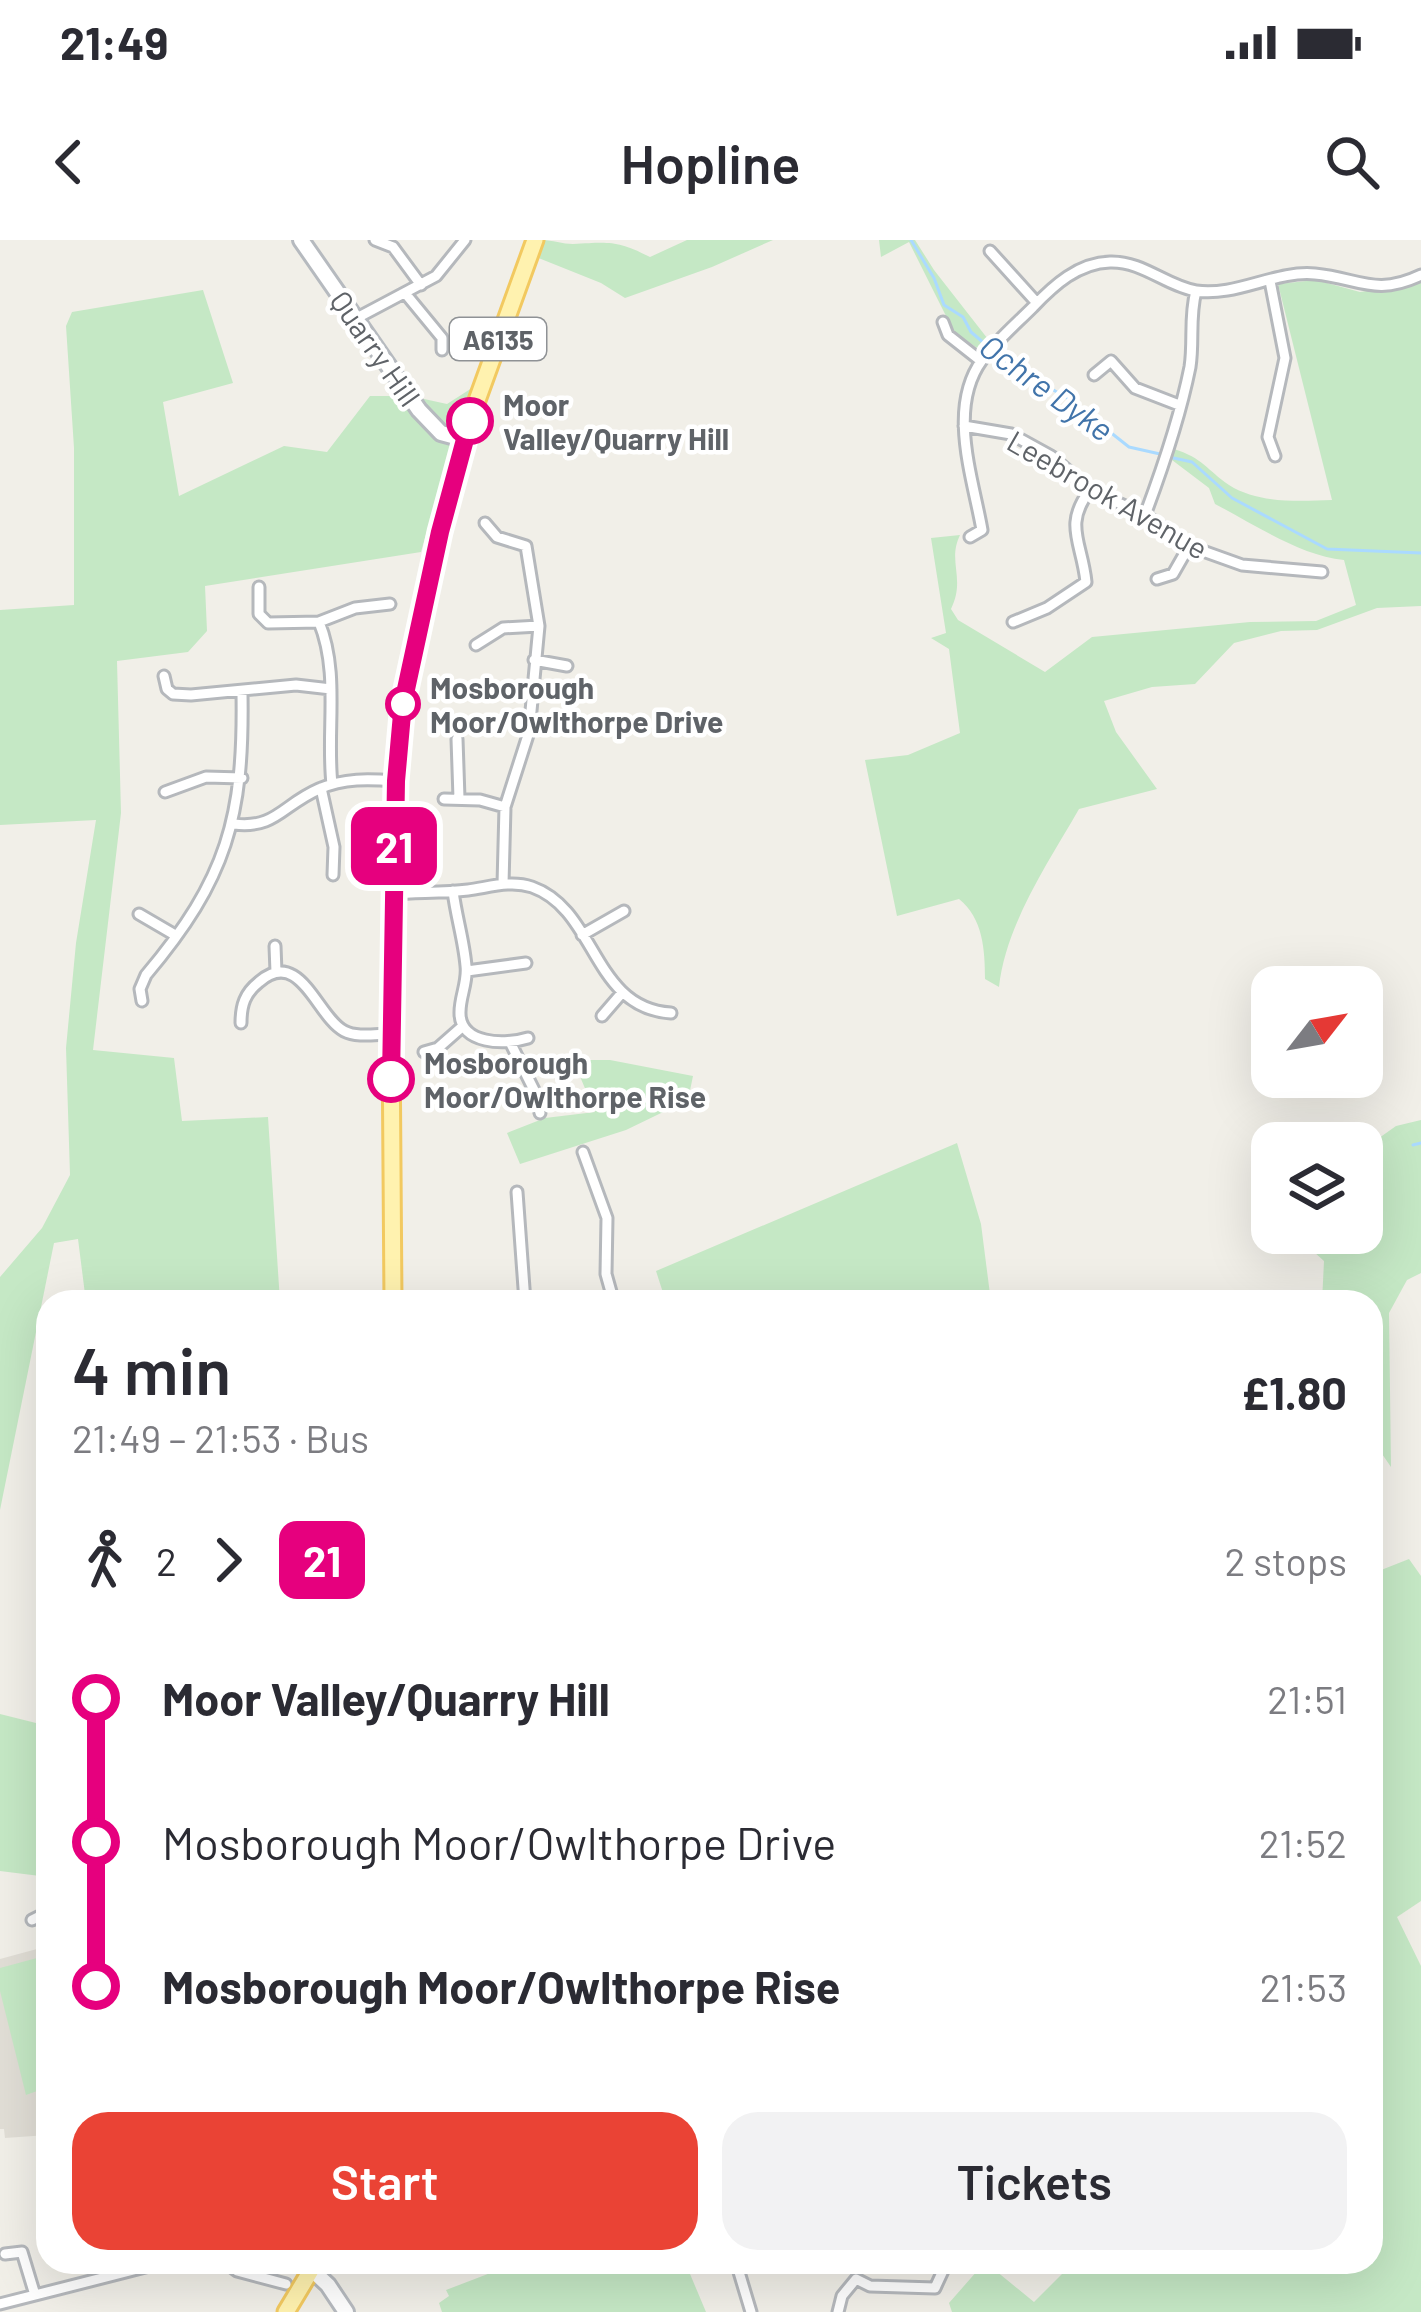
<!DOCTYPE html>
<meta charset="utf-8">
<style>
:root{--surface:#fff;--page:#f2f2f3;--text:#2b2b33;--muted:#7c7c81;--accent:#ea4335}
body{margin:0;font-family:Barlow,sans-serif;background:var(--page);color:var(--text);height:100vh;display:flex;flex-direction:column;font-size:45px;white-space:nowrap}
*{box-sizing:border-box;margin:0}
p{font-size:39px;color:var(--muted)}
.icon{flex:none;width:66px;height:66px;fill:none;stroke:currentColor;stroke-width:2;stroke-linecap:round;stroke-linejoin:round}
.map{position:relative;flex:1;overflow:hidden}
.details{position:absolute;left:36px;top:1050px;width:1347px;height:984px;display:flex;flex-direction:column;background:var(--surface);border-radius:36px;box-shadow:0 12px 48px #0002}
.details>*{flex:none}
.badge{padding:0 24px;border-radius:18px;font-size:42px;line-height:78px}
.needle{width:78px;rotate:59deg}
.controls{position:absolute;left:1251px;top:726px;display:grid;gap:24px}
.controls a{display:grid;place-items:center;width:132px;height:132px;border-radius:24px;background:var(--surface);box-shadow:0 12px 48px #0002;font-size:60px}
.map>.badge{position:absolute;translate:-50% -50%;box-shadow:0 0 0 6px #fff}
.legs{display:flex;align-items:center;gap:18px;height:132px;padding:0 36px;font-size:39px}
.legs p{margin-inline-start:auto}
.headline{display:flex;align-items:center;justify-content:space-between;height:204px;padding:0 36px}
h1{font-size:66px;font-weight:600;line-height:90px}
.primary-button{display:flex;gap:24px;margin-top:auto;padding:24px 36px}
.primary-button a{flex:1;height:138px;border-radius:36px;background:var(--accent);color:#fff;font-size:48px;font-weight:600;line-height:138px;text-align:center}
.primary-button a+a{background:var(--page);color:var(--text)}
ul{padding:0 36px;list-style:none}
li{display:flex;align-items:center;gap:42px;height:144px;font-size:45px}
li i{display:grid;place-items:center;width:18px;height:100%;margin:0 15px;background:currentColor}
li i::after{content:'';width:30px;height:30px;margin:-15px;border:9px solid;border-radius:50%;background:var(--surface)}
li p{margin-inline-start:auto}
li:first-child i{background:linear-gradient(#0000 50%,currentColor 0)}
li:last-child i{background:linear-gradient(currentColor 50%,#0000 0)}
.status{display:flex;justify-content:space-between;align-items:center;height:84px;padding:0 60px;background:var(--surface);direction:ltr}
.status svg{height:33px;fill:currentColor}
header{display:flex;justify-content:space-between;align-items:center;height:156px;padding:0 36px;background:var(--surface);font-size:54px;font-weight:600}
.map>svg:first-child{display:block}
</style>
<div class="status"><b>21:49</b><svg viewBox="0 0 49 12"><path d="M0 12V9h3v3zM5 12V6h3v6zM10 12V3h3v9zM15 12V0h3v12zM26 1h20v11H26zM47 4h2v5h-2z"/></svg></div>
<header><svg class="icon" aria-label="back" viewBox="0 0 24 24"><path d="M15 5l-7 7 7 7"/></svg>Hopline<svg class="icon" aria-label="search" viewBox="0 0 24 24"><circle cx="10" cy="10" r="6"/><path d="M15 15l6 6"/></svg></header>
<div class="map">
<svg width="1421" height="2072" viewBox="0 0 1421 2072">
<rect width="100%" height="100%" fill="#f1efe8"/>
<path fill="#e1ded6" d="M48 1706V1895L5 1898 4 1889H0V1719Z"/>
<path fill="#c5e8c5" d="M542 0C552 0 563 4 573 4 609 2 617 0 650 17L687 0H773L712 27 625 58 601 43 536 17Z
M879 0H915L934 30 991 103 980 110 954 92 909 2 881 17Z
M1316 40 1360 52 1421 43V366L1377 368 1317 390 1281 391 1234 403 1195 444 1152 447 1104 461 1116 492 1157 549 1079 569C1048 623 1006 684 999 747L985 739C985 710 983 678 959 659L897 676 865 520 908 515 960 493 949 409 931 398 946 393 931 298 960 295C947 322 966 338 951 369L958 380 1045 432 1092 397 1250 382 1316 381 1356 365 1344 320C1300 316 1254 284 1215 264L1209 248 1172 220 1174 209C1203 218 1207 230 1229 245 1259 264 1299 261 1332 260L1278 44Z
M203 50 233 143 163 162 179 256 284 206 327 212 370 156H400C415 177 429 192 452 203L421 312 205 346 207 391 188 412 117 421 121 573 93 810 174 818 182 881 268 877 280 1062H86L78 999 54 1003 0 1270V1037L42 988 70 935 66 808 76 703 96 580 0 585V370L74 365V208L66 86 72 72Z
M472 148 461 181 453 186H441L415 157 447 164Z
M573 820H610L693 836 688 860 626 890 520 924 507 893 545 878 595 872Z
M1421 880V1033L1407 1040 1389 1073 1391 1227 1371 1198V1062H1322L1324 1021 1293 993H1362V910L1396 886Z
M957 903 981 984 991 1062H666L656 1031Z
M1409 1319 1421 1336V1661L1397 1677 1421 1726V2072H952L949 2063 985 2022 1034 2062 1074 2022H1371V1334Z
M0 1474 48 1486V1637L0 1631Z
M48 1715V1847L26 1855 0 1751V1728Z
M519 2022H685L706 2072H442L439 2063 449 2056 446 2050Z"/>
<g fill="none" stroke-linecap="round" stroke-linejoin="round">
<path stroke="#aadaff" stroke-width="3" d="M911 0 934 38 944 65 963 77 971 92 1006 122 1067 158 1129 207 1160 214
M1169 217 1192 222 1232 258 1327 309 1421 313
M1413 905 1421 903"/>
<defs>
<path id="street" d="M375 0 393 7 421 45
M990 11 1037 63
M1270 41 1285 118 1268 197 1275 216
M405 53 442 98V110
M355 79 436 36 465 0
M943 82 948 95 981 121
M1094 135 1111 121 1135 148 1179 165
M964 186 1011 194 1051 216 1090 250 1145 275 1189 306 1242 325 1322 332
M1145 275C1163 227 1180 177 1190 127 1194 101 1189 77 1196 51
M485 283 497 297 526 306 539 386 529 492 505 567 503 644
M970 297 982 290C973 238 947 168 982 120 996 101 1016 84 1033 67 1054 45 1078 23 1110 22 1143 21 1166 46 1196 51 1236 57 1276 30 1315 34 1359 38 1375 57 1421 35
M1157 339 1173 334 1189 306
M259 347V374L268 383 319 382 355 368 390 364
M319 382C340 433 326 491 332 544
M1013 382 1047 368 1086 342C1082 302 1063 285 1090 250
M476 405 503 388 539 386
M534 420 567 426
M164 436 167 449 173 454 191 455 296 445 331 449
M457 499 459 558
M321 548 334 607 333 635
M165 552 206 537 242 538
M444 559 480 560 505 567
M234 584C276 589 282 565 319 549 344 538 369 539 395 541
M453 651C456 676 464 701 466 726 468 742 460 756 460 772 459 805 506 805 528 798
M393 654C418 652 443 653 468 650 490 647 511 640 532 647 597 670 592 768 671 773
M139 674 175 695
M582 695 624 671
M275 706 276 732
M467 731 526 723
M142 761 140 749 146 735C227 639 244 577 242 453
M602 776 621 754
M241 783C241 765 245 753 259 742 300 706 317 777 344 791 357 798 376 794 391 794
M511 804 537 856 540 873
M424 812 438 808 463 786
M583 912 607 978 606 1034 613 1059
M517 952 525 1062
M32 1680 48 1672
M5 2014 22 2012 35 2055
M225 2022 237 2031 286 2044
M736 2022 751 2072
M856 2039 870 2046 935 2048 947 2022
M0 2064 165 2022
M838 2072 842 2056 856 2039"/>
<path id="secondary" d="M301 0 419 170 441 193 463 199
M311 2029 328 2045 346 2072"/>
<path id="primary" d="M393 1062 391 794 396 541 403 463 463 199 535 0
M286 2072 316 2022"/>
</defs>
<use href="#street" stroke="#b5b8bc" stroke-width="15"/>
<use href="#secondary" stroke="#b6babf" stroke-width="20"/>
<use href="#primary" stroke="#f2c960" stroke-width="21"/>
<use href="#street" stroke="#fff" stroke-width="9"/>
<use href="#secondary" stroke="#fff" stroke-width="14"/>
<use href="#primary" stroke="#fff2af" stroke-width="15"/>
</g>
<g fill="none" stroke-linecap="round" stroke-linejoin="round">
<defs>
<path id="line-1" d="M391 839 396 541 403 463 440 292 470 181"/>
</defs>
<use href="#line-1" stroke="#fff" stroke-width="27"/>
<use href="#line-1" stroke="#e6007e" stroke-width="18"/>
</g>
<g fill="#fff" stroke="#e6007e" stroke-width="6">
<circle cx="470" cy="181" r="21"/>
<circle cx="403" cy="464" r="15"/>
<circle cx="391" cy="839" r="21"/>
</g>
<g text-anchor="middle" dominant-baseline="central" stroke-width="9" stroke-linejoin="round" paint-order="stroke">
<rect fill="#fff" stroke="#8f9295" stroke-width="3" x="450" y="78" width="96" height="42" rx="9"/>
<g font-size="27" font-weight="bold" fill="#5f6368">
<text x="498" y="99">A6135</text>
</g>
<g font-size="30" fill="#5f6368" stroke="#fff">
<text transform="translate(376 108) rotate(55)">Quarry Hill</text>
<text transform="translate(1108 254) rotate(30)">Leebrook Avenue</text>
</g>
<g font-size="30" font-weight="bold" fill="#5f6368" stroke="#fff" text-anchor="start">
<text x="503" y="164">Moor<tspan x="503" dy="34">Valley/Quarry Hill</tspan></text>
<text x="430" y="447">Mosborough<tspan x="430" dy="34">Moor/Owlthorpe Drive</tspan></text>
<text x="424" y="822">Mosborough<tspan x="424" dy="34">Moor/Owlthorpe Rise</tspan></text>
</g>
<g font-size="33" font-style="italic" fill="#4174aa" stroke="#fff">
<text transform="translate(1047 147) rotate(36)">Ochre Dyke</text>
</g>
</g>
</svg>
<div class="controls">
<a><svg class="needle" viewBox="-14 -14 28 28"><path d="M0-13l5 13h-10z" fill="#e53935"/><path d="M0 13l5-13h-10z" fill="#7c7c81"/></svg></a>
<a><svg class="icon" aria-label="layers" viewBox="0 0 24 24"><path d="M12 4l9 5-9 5-9-5zM3 14l9 5 9-5"/></svg></a>
</div>
<b class="badge" style="left:394px;top:606px;background:#e6007e;color:#fff">21</b>
<section class="details">
<div class="headline"><div><h1>4 min</h1><p>21:49 – 21:53 · Bus</p></div><b>£1.80</b></div>
<div class="legs"><svg class="icon" aria-label="walk" viewBox="0 0 24 24"><circle cx="13" cy="4" r="2"/><path d="M13 8l-2 6 4 7M11 14l-3 7M7 12l3-4h3l4 4"/></svg>2<svg class="icon" aria-label="forward" viewBox="0 0 24 24"><path d="M9 5l7 7-7 7"/></svg><b class="badge" style="background:#e6007e;color:#fff">21</b><p>2 stops</p></div>
<ul>
<li><i style="color:#e6007e"></i><b>Moor Valley/Quarry Hill</b><p>21:51</p></li>
<li><i style="color:#e6007e"></i><span>Mosborough Moor/Owlthorpe Drive</span><p>21:52</p></li>
<li><i style="color:#e6007e"></i><b>Mosborough Moor/Owlthorpe Rise</b><p>21:53</p></li>
</ul>
<div class="primary-button"><a>Start</a><a>Tickets</a></div>
</section>
</div>
